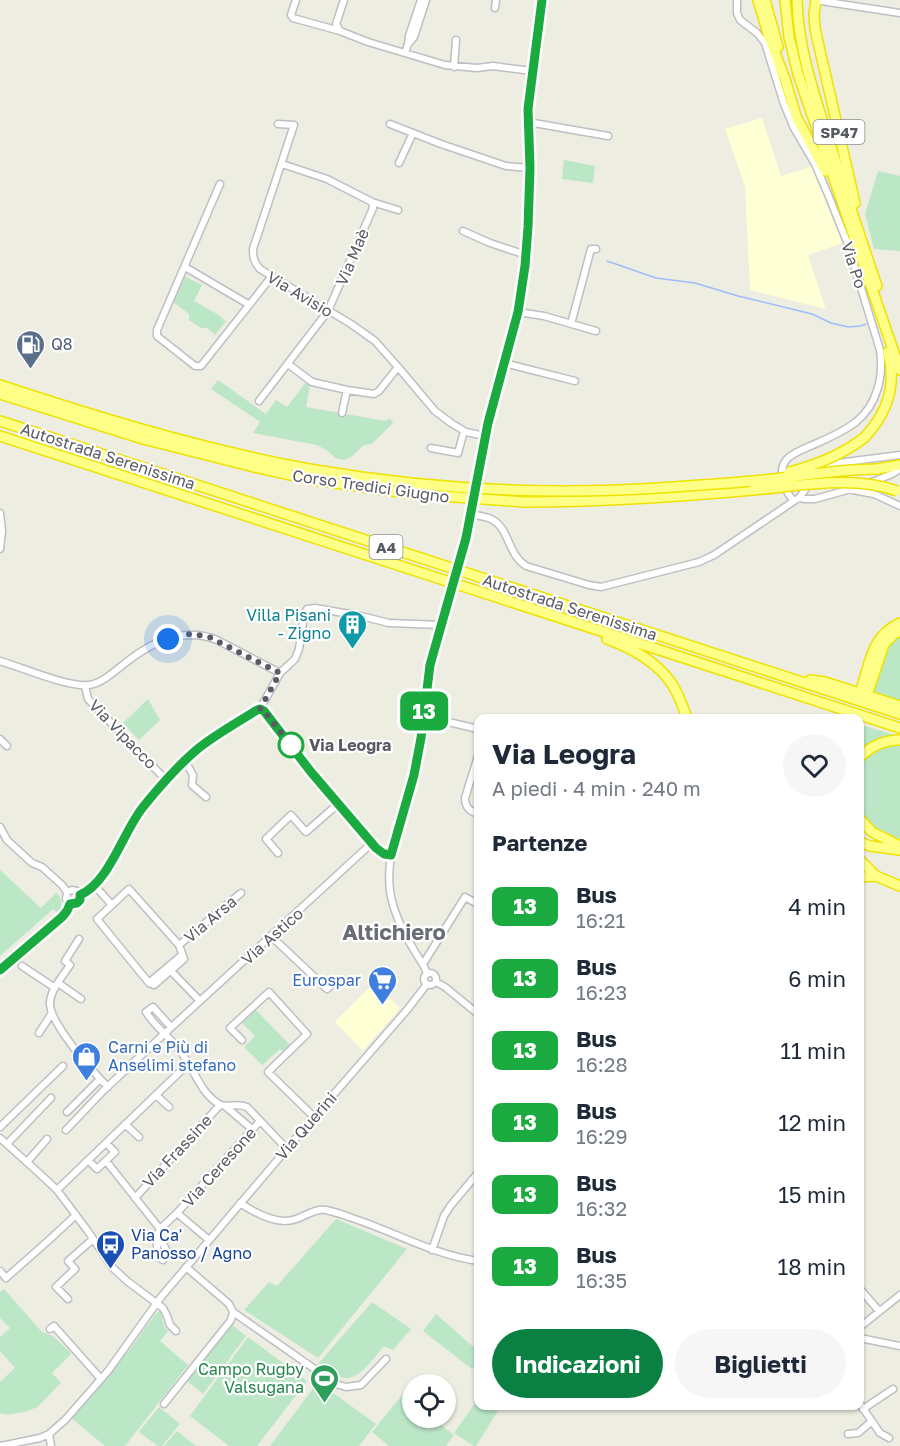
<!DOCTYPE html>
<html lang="it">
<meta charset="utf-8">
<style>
:root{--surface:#fff;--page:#f6f6f7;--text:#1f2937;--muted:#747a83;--accent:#0b8043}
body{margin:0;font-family:"Golos Text",sans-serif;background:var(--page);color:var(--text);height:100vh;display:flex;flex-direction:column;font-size:22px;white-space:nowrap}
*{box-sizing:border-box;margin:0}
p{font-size:20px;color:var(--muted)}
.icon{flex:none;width:33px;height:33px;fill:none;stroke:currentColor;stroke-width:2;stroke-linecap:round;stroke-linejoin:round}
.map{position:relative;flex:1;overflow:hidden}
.drawer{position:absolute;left:474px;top:714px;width:390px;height:696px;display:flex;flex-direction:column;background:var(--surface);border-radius:12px;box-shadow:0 2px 4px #0004}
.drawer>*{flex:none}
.badge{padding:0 12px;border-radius:9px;font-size:21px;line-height:39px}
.tools{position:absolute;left:402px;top:1374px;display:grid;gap:12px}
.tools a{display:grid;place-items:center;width:54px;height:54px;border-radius:50%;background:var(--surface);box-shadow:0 2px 4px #0004;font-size:30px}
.you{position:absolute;width:30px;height:30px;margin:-15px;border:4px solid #fff;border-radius:50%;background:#1a73e8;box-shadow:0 0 0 9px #1a73e833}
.map>.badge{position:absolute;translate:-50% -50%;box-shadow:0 0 0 3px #fff}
h2{padding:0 18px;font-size:22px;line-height:54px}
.round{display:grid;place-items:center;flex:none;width:63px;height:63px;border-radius:32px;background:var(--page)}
.headline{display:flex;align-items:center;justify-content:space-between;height:102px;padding:0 18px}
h1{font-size:28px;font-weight:700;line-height:45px}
.action{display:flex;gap:12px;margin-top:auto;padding:12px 18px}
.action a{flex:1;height:69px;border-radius:36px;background:var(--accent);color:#fff;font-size:24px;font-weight:700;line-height:69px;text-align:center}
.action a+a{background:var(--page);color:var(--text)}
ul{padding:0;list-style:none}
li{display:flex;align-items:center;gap:18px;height:72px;padding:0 18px}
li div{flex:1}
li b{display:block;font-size:22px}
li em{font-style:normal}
li .badge{min-width:66px;font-weight:700;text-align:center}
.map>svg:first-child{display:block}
</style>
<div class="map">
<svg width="900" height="1446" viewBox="0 0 900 1446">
<rect width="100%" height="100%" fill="#edede1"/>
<path fill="#feffd4" d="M762 118 781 176 813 166 843 243 808 255 826 309 750 290 745 187 725 129Z
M374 983 400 1008 363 1051 335 1022Z"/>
<path fill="#bbe7c7" d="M564 160 595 166 593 183 562 179Z
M878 171 900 176V251L874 249 865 214Z
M184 276 202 285 194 301 217 314 226 321 215 335 207 328H201L189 320V314L173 302Z
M218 380 266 414 276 400 287 407 307 381 310 384 306 407 385 421 390 418 393 423 372 444 364 445 351 457 344 460 335 458 328 451 317 445 253 433 260 422 211 389Z
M900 635V703L870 694 886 647Z
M148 699 160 720 139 740 123 723Z
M861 725 895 735 888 737 860 753V729Z
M900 743V838H897L876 830 860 813V763C871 749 883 746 900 743Z
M0 870 41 908 56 893 60 897 62 907 57 913 53 909 0 956Z
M255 1009 290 1045 283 1052 280 1049 262 1065 244 1047 255 1036 242 1023Z
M336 1219 407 1249 318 1358 244 1310 269 1282 277 1286Z
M4 1289 42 1332 53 1336 71 1353 70 1355 52 1373 61 1383C54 1389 43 1403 37 1407 29 1411 8 1417 0 1413V1382L15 1368 0 1351V1337L10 1328 0 1318V1292Z
M372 1302 411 1329 393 1350 384 1346C375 1356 359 1381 344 1378 336 1377 325 1368 318 1364Z
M160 1311 164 1326 168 1331 160 1341 188 1365 125 1446H105L71 1418 117 1363 124 1352 127 1353 157 1312Z
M436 1314 478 1351V1360L472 1369 423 1331Z
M231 1324 246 1336 203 1394 186 1380Z
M248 1337 307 1381 257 1446H229L190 1416Z
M318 1382 376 1424 359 1446H270Z
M403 1394 412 1402V1418H432L454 1435 446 1446H389L372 1432Z
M478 1399V1406H501L476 1446H474L454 1433Z
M159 1407 180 1424 162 1446H158L139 1432Z
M177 1431 196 1446H164Z"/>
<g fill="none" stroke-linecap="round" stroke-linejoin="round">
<path stroke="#9fbcff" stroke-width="1.5" d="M607 261 656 278 695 283 738 296 812 314 831 323 848 327 860 326 866 324"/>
<path stroke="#c8c8c2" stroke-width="6" stroke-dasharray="6 3" stroke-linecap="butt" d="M452 586 460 561"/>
<path stroke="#c8c8c2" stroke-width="9" stroke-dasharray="9 4.5" stroke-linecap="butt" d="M852 718 860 693"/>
<defs>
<path id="minor" d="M296 0 291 15 293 18 340 31
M344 0 336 24 340 31 368 42 445 65 477 68 493 66 532 71
M737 0V13L740 20 757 33 765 43 784 104 794 128 815 164 827 192 847 242 880 350C884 376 877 405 856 422 844 431 829 438 815 444 806 448 794 452 787 459 776 471 785 492 794 501
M821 1 900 13
M495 8 496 0
M409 43 414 37 426 0
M405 53 408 44 409 36 421 0
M454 67 456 40
M528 122 608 136
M278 124 294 125 253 249C253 258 254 262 260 269L351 324 375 341 398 367 435 411 451 423 466 432 485 436
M390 124 441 144 506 166 530 168
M399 163 413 133
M220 184 157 330V336L195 366H201L272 276
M372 202 398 210
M463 231 490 243 526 255
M185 267 248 304
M518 312 544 316 596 331
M571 324 591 249H596
M504 363 575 381
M288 364 312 382 347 390 374 394 379 391 398 367
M259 401 328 311 373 208 372 202 327 179 282 164
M342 413 347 390
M431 448 458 453 464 431
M814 475 821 467 830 464 900 455
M853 490 874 494 900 506
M799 498 805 499H815L865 485 892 474 900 469
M0 513 2 531 0 549
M471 514C478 516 485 516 491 519 510 528 507 554 526 566L589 585 601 587 699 562 714 555 794 501 799 498 809 484
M460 561 471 514 491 410 518 312 525 266 530 176 528 109 542 0
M0 661C21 667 69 688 89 685 102 683 114 672 124 664 151 642 183 626 217 640L280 673
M85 686 88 699 166 780
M260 709 280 673 295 659 299 649 304 615 307 609 315 608 361 616 389 623 441 625
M423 716 478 729
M0 739 7 746
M478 756 465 798C465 808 470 811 478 814
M185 761 193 775 192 785 206 797
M0 827 7 840 32 863 42 867 62 885 67 892
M278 853 266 839 291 815 306 832 338 804
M95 886 111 904
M129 889 179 945 184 959 154 985 149 983 97 919Z
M80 895 77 891 72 890 67 892 66 899 70 904H74L78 902 80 895C107 885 122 837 138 814 144 805 152 797 159 789 183 762 206 742 236 723 244 718 252 712 260 709L264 711 311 772 377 848 384 854 391 855
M272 937 327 989 337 980
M79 939 65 961 70 965C63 976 51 989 50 1002 48 1022 94 1073 108 1087
M179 945 241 893
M423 964 465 897 474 902
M22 966 55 988
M0 970 62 917 70 904
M171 971 200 1001
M424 979a6 6 0 1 1 12 0a6 6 0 1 1-12 0Z
M427 974C425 965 418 958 414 950 403 932 393 912 390 891 385 852 404 813 413 776 422 742 423 707 429 673 433 645 444 617 451 589
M151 981 182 955
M436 982 445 987 478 1014
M58 983 81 999
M171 1027 153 1007 146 1012C155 1027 170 1037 180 1051 194 1068 200 1093 219 1104 228 1109 235 1102 247 1107L287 1149
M39 1033 52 1013
M242 1040 230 1028 269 992 307 1034 268 1072 314 1117
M156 1095 169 1107
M226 1107 252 1129
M67 1112 100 1079
M125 1124 139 1137
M0 1127 63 1066
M66 1130 104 1090 164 1034 372 843
M0 1138 40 1174 57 1190 87 1230 113 1268 127 1281 163 1308 167 1316 170 1325 176 1331
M7 1144 51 1098
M88 1160 97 1169 115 1152 106 1143
M106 1161 160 1229 177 1213 260 1121
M27 1162 47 1139
M57 1190 188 1064
M135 1198 220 1105
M240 1203C255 1213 278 1226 296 1219 306 1216 315 1208 326 1210 335 1212 344 1215 352 1218 395 1232 434 1255 478 1261
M177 1213 209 1240
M157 1239 163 1244 168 1253 163 1260 158 1257C157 1247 155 1237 160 1229
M432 1250 444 1216 451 1205 478 1173
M0 1271 6 1278 49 1240 76 1215
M860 1289 879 1311
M68 1299 56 1287 75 1269 68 1261 93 1239
M233 1312 336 1384 346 1387 361 1385 386 1359
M860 1327 900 1295
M50 1329 54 1326 101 1379
M860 1338 900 1346
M164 1404 231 1320 233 1312 229 1304 186 1267
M860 1404 880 1433 889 1438
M863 1409 893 1389
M49 1434 51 1446
M848 1434 858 1433 871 1422
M0 1446 40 1438 49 1434 65 1420 108 1371 161 1297 314 1117 407 1010 427 984"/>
<path id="highway" d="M758 0 769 37 785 79 796 116 825 171
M765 0 778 47
M785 0 789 37 798 74 900 370
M797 0C798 50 816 100 831 147 846 193 861 240 877 286
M816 0 814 14 815 29 855 203
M0 385C103 419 208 451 315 470
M0 394 143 439 254 467 313 480
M0 421 900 714
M0 436 900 728
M865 437C888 412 897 385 888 352
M877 469 900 465
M525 502C603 502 676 497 753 490
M607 639C632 648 657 662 672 684 679 695 683 707 687 718
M810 680 825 682 900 706
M861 690C870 663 871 636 900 623
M868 692 884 644 894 634 900 631
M860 757C871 746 883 740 900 740
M860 819 872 832 900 846
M860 842 870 846 900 850
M860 860 876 876
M860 877 876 876 900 886"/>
</defs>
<use href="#minor" stroke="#bebec5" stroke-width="9"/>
<use href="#highway" stroke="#eee200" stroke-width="12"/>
<use href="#minor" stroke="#fff" stroke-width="6"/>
<use href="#highway" stroke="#feff86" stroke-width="9"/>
<defs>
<path id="highway-bridge" d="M315 470C434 490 553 496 673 487 703 485 733 483 764 480 801 476 839 469 877 469
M789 472C817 465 842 455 865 437
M313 480 414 494 525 502
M753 490C799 486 853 475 897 491"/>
</defs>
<use href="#highway-bridge" stroke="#eee200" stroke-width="12" stroke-linecap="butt"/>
<use href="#highway-bridge" stroke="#feff86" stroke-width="9"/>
</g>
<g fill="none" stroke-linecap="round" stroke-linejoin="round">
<defs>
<path id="line" d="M0 970 62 917 67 911 70 904 77 903 80 900V895C109 883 123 832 143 807 160 786 179 764 200 747 218 733 238 722 257 710L260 709 264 711 311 772 376 848 384 854 391 855 414 775 421 738 430 665 466 538 488 423 518 312 525 266 528 227 530 168 528 109 542 0"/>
</defs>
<use href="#line" stroke="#fff" stroke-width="14"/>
<use href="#line" stroke="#1baa40" stroke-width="9"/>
<path stroke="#595b63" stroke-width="6" stroke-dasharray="0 10.8" d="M168 639 182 635 192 634 209 637 280 673 260 709 264 711 291 745"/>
</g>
<defs>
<symbol id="fuel-pin" viewBox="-11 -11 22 30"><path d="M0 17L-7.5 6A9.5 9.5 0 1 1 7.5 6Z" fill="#5c6f8a" stroke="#fff"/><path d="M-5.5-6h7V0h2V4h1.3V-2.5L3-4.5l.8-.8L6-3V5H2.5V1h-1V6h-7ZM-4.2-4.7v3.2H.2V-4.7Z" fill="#fff"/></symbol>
<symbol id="building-pin" viewBox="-11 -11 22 30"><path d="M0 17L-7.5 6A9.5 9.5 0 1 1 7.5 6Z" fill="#0f9aa8" stroke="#fff"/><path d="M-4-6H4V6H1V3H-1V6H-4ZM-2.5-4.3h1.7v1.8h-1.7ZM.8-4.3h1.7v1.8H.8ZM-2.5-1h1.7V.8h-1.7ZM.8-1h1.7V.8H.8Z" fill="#fff"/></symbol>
<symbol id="supermarket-pin" viewBox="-11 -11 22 30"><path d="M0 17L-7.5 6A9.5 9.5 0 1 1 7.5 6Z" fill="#3f7fe0" stroke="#fff"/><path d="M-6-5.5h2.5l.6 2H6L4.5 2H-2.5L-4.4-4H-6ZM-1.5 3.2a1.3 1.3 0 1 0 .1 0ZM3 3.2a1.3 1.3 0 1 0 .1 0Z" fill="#fff"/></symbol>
<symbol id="shop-pin" viewBox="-11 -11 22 30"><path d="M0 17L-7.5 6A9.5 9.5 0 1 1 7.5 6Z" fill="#3f7fe0" stroke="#fff"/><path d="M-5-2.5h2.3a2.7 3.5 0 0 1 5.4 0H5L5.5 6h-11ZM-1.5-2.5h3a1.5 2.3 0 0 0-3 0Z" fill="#fff"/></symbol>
<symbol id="bus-pin" viewBox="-11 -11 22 30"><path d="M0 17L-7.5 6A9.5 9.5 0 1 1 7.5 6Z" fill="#1a4fb4" stroke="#fff"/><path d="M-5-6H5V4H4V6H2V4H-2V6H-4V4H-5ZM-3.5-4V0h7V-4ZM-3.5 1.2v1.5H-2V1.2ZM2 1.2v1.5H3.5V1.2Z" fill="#fff"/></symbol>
<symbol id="stadium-pin" viewBox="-11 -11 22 30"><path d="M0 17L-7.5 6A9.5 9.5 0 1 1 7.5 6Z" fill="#2e9e5b" stroke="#fff"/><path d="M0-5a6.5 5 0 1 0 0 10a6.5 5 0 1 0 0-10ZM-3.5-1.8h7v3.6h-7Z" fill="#fff"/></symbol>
</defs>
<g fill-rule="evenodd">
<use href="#fuel-pin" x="14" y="328" width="33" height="45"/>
<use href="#building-pin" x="336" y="608" width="33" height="45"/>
<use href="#supermarket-pin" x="366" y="964" width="33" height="45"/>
<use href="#shop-pin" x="70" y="1040" width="33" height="45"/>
<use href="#bus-pin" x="94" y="1228" width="33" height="45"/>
<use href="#stadium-pin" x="308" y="1362" width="33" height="45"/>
</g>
<circle fill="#fff" stroke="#1baa40" stroke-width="3" cx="291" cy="745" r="12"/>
<g text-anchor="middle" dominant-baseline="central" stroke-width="4.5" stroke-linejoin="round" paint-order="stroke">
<g fill="#fff" stroke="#8b8c92" stroke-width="1.5">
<rect x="813.5" y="120" width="51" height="24" rx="4.5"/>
<rect x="369.5" y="535" width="33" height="24" rx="4.5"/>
</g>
<g font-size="15" font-weight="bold" fill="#595b63">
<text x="839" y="132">SP47</text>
<text x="386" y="547">A4</text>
</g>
<g font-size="16" fill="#595b63" stroke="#fff">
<text transform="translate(352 257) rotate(-67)">Via Maè</text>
<text transform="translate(854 265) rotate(72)">Via Po</text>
<text transform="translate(300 294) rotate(31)">Via Avisio</text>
<text transform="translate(108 456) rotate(18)">Autostrada Serenissima</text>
<text transform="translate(371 486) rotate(8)">Corso Tredici Giugno</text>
<text transform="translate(570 607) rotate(18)">Autostrada Serenissima</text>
<text transform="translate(123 734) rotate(46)">Via Vipacco</text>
<text transform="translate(210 919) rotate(-40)">Via Arsa</text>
<text transform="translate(272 936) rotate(-42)">Via Astico</text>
<text transform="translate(306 1126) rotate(-49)">Via Querini</text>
<text transform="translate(177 1151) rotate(-47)">Via Frassine</text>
<text transform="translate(219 1167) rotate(-48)">Via Ceresone</text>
</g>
<g font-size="16" fill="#4e5e75" stroke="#fff" text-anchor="start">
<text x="51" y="344">Q8</text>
</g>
<g font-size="16" fill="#0d838f" stroke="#fff" text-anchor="end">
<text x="331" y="615">Villa Pisani<tspan x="331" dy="18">- Zigno</tspan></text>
</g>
<g font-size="16" font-weight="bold" fill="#595b63" stroke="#fff" text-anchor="start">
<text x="309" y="745">Via Leogra</text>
</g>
<g font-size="16" fill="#366cbe" stroke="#fff" text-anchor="end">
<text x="361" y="980">Eurospar</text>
<text x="108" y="1047" text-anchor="start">Carni e Più di<tspan x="108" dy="18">Anselimi stefano</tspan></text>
</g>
<g font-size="16" fill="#164399" stroke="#fff" text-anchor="start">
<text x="131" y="1235">Via Ca'<tspan x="131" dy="18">Panosso / Agno</tspan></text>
</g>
<g font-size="16" fill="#27864d" stroke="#fff" text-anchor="end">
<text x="304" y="1369">Campo Rugby<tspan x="304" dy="18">Valsugana</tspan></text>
</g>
<g font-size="22" font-weight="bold" fill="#6a6d75" stroke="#fff">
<text x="394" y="931">Altichiero</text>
</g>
</g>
</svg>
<div class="tools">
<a><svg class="icon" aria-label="locate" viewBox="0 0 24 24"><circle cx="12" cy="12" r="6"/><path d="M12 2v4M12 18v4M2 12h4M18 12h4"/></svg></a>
</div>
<div class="you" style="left:168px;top:639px"></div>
<b class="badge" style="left:424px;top:711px;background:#1baa40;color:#fff">13</b>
<section class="drawer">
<div class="headline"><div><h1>Via Leogra</h1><p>A piedi · 4 min · 240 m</p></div><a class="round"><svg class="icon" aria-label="heart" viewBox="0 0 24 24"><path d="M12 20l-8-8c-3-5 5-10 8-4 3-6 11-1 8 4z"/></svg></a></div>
<h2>Partenze</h2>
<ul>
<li><span class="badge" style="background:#1baa40;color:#fff">13</span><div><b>Bus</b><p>16:21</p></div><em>4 min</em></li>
<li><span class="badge" style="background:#1baa40;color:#fff">13</span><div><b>Bus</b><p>16:23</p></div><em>6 min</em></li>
<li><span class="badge" style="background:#1baa40;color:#fff">13</span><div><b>Bus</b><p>16:28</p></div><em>11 min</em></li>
<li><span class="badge" style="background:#1baa40;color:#fff">13</span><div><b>Bus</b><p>16:29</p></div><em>12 min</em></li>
<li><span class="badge" style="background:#1baa40;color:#fff">13</span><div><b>Bus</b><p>16:32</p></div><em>15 min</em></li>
<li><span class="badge" style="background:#1baa40;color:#fff">13</span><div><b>Bus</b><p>16:35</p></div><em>18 min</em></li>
</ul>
<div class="action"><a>Indicazioni</a><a>Biglietti</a></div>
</section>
</div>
